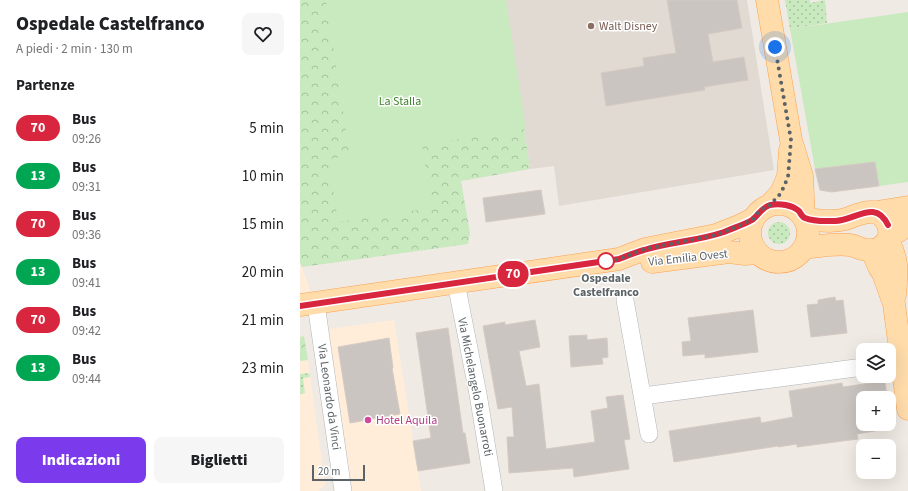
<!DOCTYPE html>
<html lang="it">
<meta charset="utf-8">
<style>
:root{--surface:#fff;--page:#f6f6f6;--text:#202124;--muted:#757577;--accent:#7c3aed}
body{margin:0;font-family:"Source Sans 3",sans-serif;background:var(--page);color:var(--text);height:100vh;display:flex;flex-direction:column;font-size:15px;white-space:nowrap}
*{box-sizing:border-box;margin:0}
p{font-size:13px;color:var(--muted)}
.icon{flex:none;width:22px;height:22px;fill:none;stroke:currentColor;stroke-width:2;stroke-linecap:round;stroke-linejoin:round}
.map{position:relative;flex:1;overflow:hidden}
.details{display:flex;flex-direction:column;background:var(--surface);width:300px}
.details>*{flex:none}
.badge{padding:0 8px;border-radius:13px;font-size:14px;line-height:26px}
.controls{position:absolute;left:556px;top:343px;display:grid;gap:8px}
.controls a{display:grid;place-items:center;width:40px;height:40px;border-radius:8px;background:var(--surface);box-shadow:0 4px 16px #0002;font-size:20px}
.scale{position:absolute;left:12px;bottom:10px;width:53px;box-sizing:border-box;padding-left:4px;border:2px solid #5c6366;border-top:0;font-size:11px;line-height:14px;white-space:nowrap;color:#5c6366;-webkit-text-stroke:3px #fff;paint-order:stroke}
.you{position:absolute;width:20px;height:20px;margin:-10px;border:3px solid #fff;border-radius:50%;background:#1a73e8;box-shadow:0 0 0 6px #1a73e833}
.map>.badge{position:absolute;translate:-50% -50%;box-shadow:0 0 0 2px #fff}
h2{padding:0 16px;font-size:15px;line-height:36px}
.round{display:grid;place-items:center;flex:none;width:42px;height:42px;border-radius:8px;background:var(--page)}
.overview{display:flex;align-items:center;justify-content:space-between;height:68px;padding:0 16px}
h1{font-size:19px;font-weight:800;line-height:30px}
.button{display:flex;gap:8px;margin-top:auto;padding:8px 16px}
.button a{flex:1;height:46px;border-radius:8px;background:var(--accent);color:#fff;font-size:16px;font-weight:800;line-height:46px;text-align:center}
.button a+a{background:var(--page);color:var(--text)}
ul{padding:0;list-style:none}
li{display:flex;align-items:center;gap:12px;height:48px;padding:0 16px}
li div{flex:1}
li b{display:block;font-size:15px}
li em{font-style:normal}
li .badge{min-width:44px;font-weight:700;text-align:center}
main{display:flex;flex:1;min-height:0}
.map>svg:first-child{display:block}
</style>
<main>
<section class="details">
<div class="overview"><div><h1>Ospedale Castelfranco</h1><p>A piedi · 2 min · 130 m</p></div><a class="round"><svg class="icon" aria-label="heart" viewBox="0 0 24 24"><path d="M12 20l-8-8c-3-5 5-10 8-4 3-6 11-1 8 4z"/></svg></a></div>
<h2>Partenze</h2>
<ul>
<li><span class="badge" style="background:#d7263d;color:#fff">70</span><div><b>Bus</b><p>09:26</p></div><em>5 min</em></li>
<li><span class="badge" style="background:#00a651;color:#fff">13</span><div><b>Bus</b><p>09:31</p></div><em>10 min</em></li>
<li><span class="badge" style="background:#d7263d;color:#fff">70</span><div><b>Bus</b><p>09:36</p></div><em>15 min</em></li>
<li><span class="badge" style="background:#00a651;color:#fff">13</span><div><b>Bus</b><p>09:41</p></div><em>20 min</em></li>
<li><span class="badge" style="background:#d7263d;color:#fff">70</span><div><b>Bus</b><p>09:42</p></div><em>21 min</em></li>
<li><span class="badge" style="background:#00a651;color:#fff">13</span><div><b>Bus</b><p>09:44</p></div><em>23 min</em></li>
</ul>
<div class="button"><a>Indicazioni</a><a>Biglietti</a></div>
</section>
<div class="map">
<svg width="608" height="491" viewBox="0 0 608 491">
<defs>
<pattern id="grass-dots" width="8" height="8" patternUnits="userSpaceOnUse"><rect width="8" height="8" fill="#c9e9bf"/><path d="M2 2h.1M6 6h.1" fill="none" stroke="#a6c09f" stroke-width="1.8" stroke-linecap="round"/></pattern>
<pattern id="forest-crowns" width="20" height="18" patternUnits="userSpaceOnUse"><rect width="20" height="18" fill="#c9e9bf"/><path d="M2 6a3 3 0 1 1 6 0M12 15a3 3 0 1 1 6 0" fill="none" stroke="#a6c09f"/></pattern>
</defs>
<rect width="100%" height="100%" fill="#f0eae4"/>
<path fill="#ffedda" d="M0 263 3 271 11 292 0 293Z
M94 320 121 491H52L28 329Z
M8 360 25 485 19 491H0V361Z"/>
<path fill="#e0dad3" d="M206 0H447L474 170 259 206 254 166 230 169Z"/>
<path fill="url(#grass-dots)" d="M485 0H510V3L525 0 527 23 490 29Z
M468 233a11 11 0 1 1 22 0a11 11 0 1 1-22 0Z
M9 373 10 377 3 378 5 393 0 394V374Z"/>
<path fill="url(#forest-crowns)" d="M0 0H206L230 169 161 181 170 233 168 244 2 267 0 263Z
M4 336 8 360 0 361V337Z"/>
<path fill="#c9e9bf" d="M26 0H206L226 129 122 145 132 208 38 222 29 159 50 156Z
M608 12V182L579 186 575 162 515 169 490 29Z"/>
<path fill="#cbc5c1" stroke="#d5cac2" d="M367 0H437L442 28 408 34 413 62 444 57 448 80 404 87 405 90 306 106 301 73 344 66 343 58 376 53Z
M575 162 579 186 531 192 520 190 515 169Z
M241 190 245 214 186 222 183 198Z
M535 297 536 301 543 300 547 333 511 337 507 305 518 304V300Z
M453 310 458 352 405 358V354L383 356 382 342 391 341 388 318Z
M235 320 240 347 219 351 226 386 239 384 246 449 295 442 291 411 308 408 306 397 323 395 330 439 324 440 329 469 274 477 273 468 209 473 207 437H214L212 407 198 409 183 326 205 322V325Z
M148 328 163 433H165L170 463 118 471 113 441 131 438 116 333Z
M287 335V340L307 338 308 357 302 358 303 364 271 367 269 336Z
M89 338 93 368H92L100 414 50 423 38 347Z
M585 381 587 398H563V424H589V409L592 428 557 434 558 439 497 447V444L478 447V446L374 462 369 431 460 417 461 423 493 417 489 391 542 383 543 387Z"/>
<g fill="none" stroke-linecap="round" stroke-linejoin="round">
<defs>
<path id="minor" d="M156 283 178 394 194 491
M325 300 349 434
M16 304 43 491
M343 396 563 367"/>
<path id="major" d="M467 0 491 140 502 176 504 218
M450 233a29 29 0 1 1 58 0a29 29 0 1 1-58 0Z
M470 205 481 193 488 177 490 150
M577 212 608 207
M504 218C518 221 532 223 546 219 555 216 563 211 573 212 586 213 594 232 586 242 582 248 577 250 571 250 563 251 557 246 550 245 535 243 519 246 504 248
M589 237 608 225
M588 241C599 260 597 274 595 295
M572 251 579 267 583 273 594 304 608 409
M352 262 429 252 445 254 457 253
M0 305 319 259 345 249 416 235 439 226 453 219"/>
</defs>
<use href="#minor" stroke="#b0b5b8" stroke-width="18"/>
<use href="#major" stroke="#fda250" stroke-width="23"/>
<use href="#minor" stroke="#fff" stroke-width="17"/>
<use href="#major" stroke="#ffdcaa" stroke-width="22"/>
</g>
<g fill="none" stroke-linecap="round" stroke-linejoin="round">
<defs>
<path id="line" d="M0 306 319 259C327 256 336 252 344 250 370 242 398 241 424 232 433 228 443 225 452 220 459 215 461 208 470 205 480 203 492 205 499 211 501 214 502 217 505 218 514 222 526 221 535 221 555 221 575 198 588 225"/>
</defs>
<use href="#line" stroke="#fff" stroke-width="9"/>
<use href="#line" stroke="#d7263d" stroke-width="6"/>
<path stroke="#5c6366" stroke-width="4" stroke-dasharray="0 7.2" d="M306 261 304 262 319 259 345 249 416 235 439 226 453 219 460 210 470 205 481 193 488 177 491 140 475 47"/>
</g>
<circle fill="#8d6e63" stroke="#fff" stroke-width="1.5" cx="291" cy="26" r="4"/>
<circle fill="#fff" stroke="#d7263d" stroke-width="2" cx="306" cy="261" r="8"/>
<circle fill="#d1479c" stroke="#fff" stroke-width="1.5" cx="68" cy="420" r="4"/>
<g text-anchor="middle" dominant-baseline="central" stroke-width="3" stroke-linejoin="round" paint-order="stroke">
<g font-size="12" fill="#785e54" stroke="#fff" text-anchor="start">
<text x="299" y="26">Walt Disney</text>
</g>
<g font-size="12" fill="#3f842d" stroke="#fff">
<text x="100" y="101">La Stalla</text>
</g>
<g font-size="12" fill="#5c6366" stroke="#fff">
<text transform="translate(388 258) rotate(-6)">Via Emilia Ovest</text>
<text transform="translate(175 387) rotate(79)">Via Michelangelo Buonarroti</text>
<text transform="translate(29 397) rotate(82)">Via Leonardo da Vinci</text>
</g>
<g font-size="12" font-weight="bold" fill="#5c6366" stroke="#fff">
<text x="306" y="278">Ospedale<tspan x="306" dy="14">Castelfranco</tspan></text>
</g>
<g font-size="12" fill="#b23c85" stroke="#fff" text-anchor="start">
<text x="76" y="420">Hotel Aquila</text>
</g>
</g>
</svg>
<div class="controls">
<a><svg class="icon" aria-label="layers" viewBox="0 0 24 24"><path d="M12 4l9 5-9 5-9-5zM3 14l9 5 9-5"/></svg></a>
<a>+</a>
<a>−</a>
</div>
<div class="scale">20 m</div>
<div class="you" style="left:475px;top:47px"></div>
<b class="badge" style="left:213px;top:274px;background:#d7263d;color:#fff">70</b>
</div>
</main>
